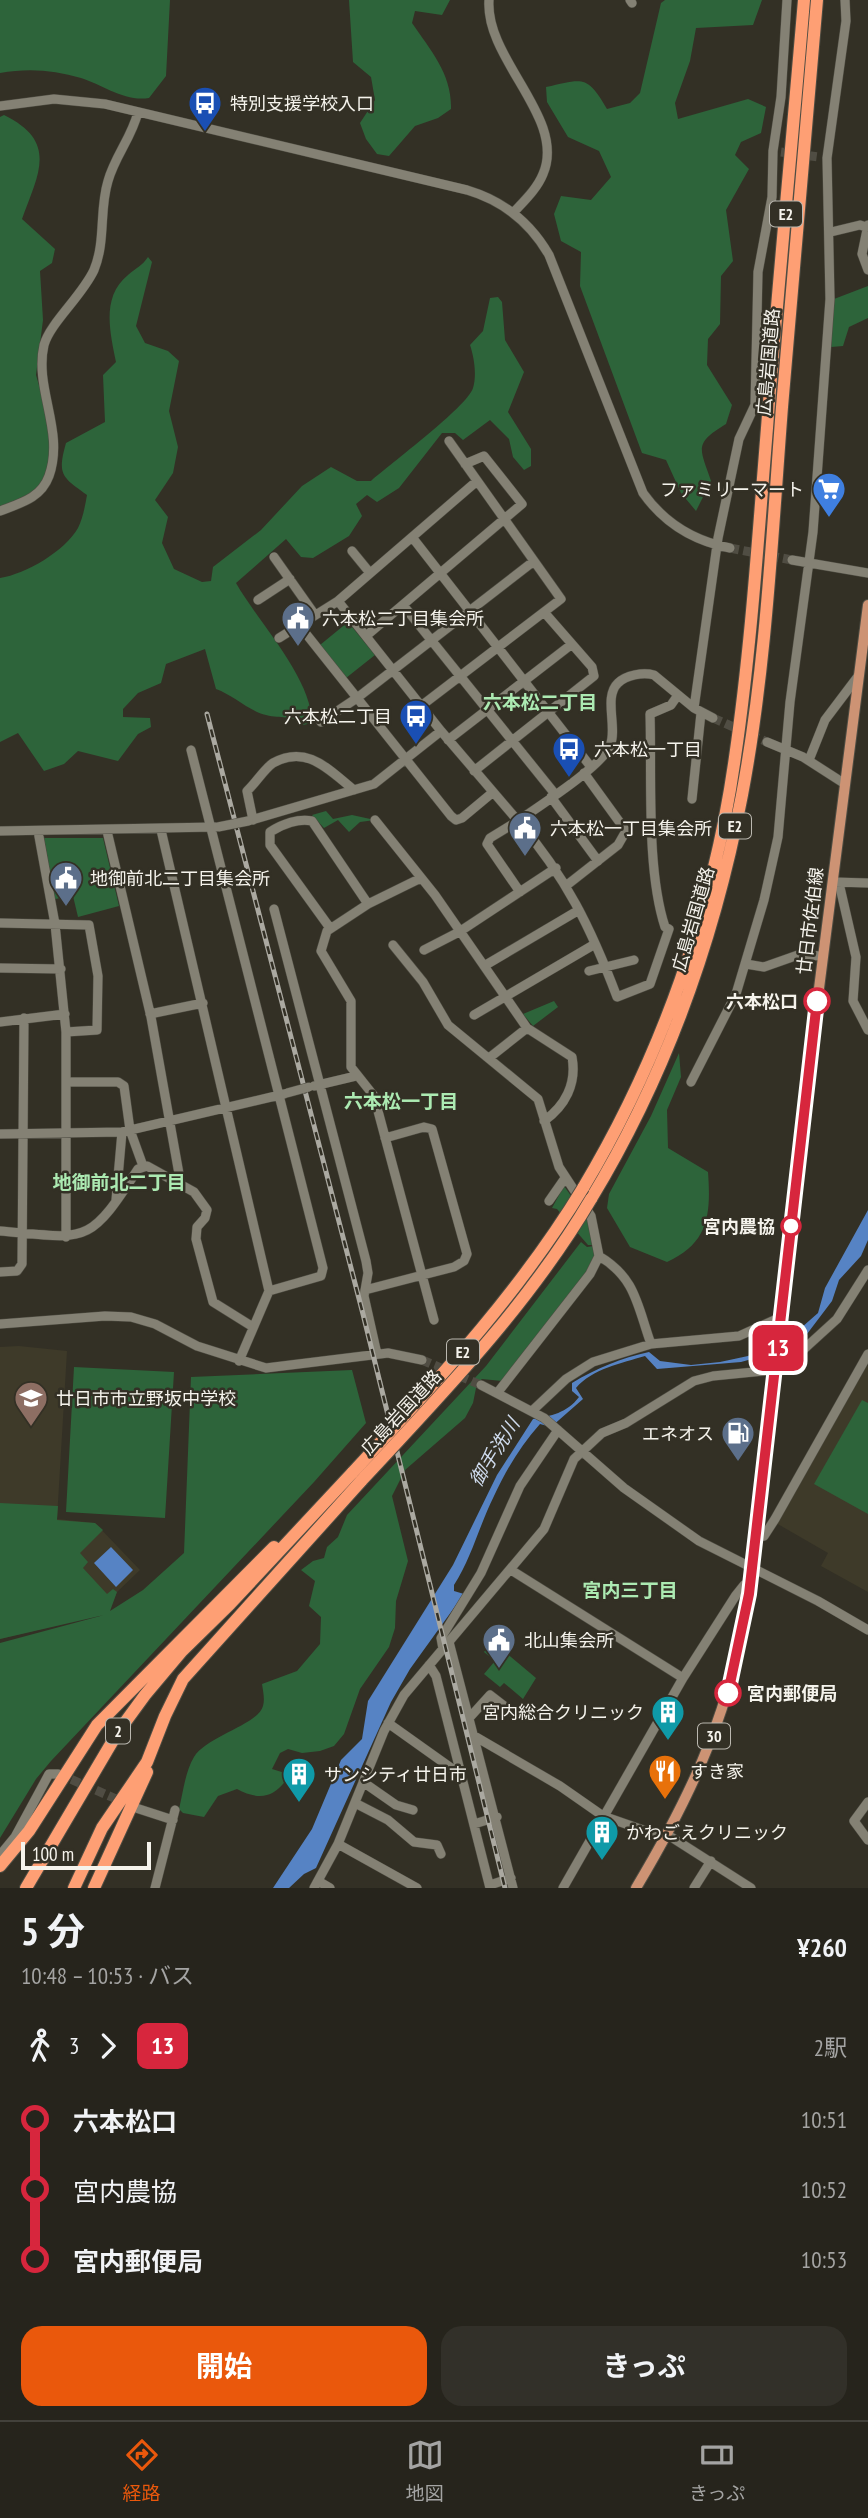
<!DOCTYPE html>
<html lang="ja">
<meta charset="utf-8">
<style>
:root{--surface:#26241c;--page:#323029;--text:#f1f3f6;--muted:#a4a4a3;--line:#42413b;--accent:#ea580c}
body{margin:0;font-family:"PT Sans Narrow","Noto Sans JP",sans-serif;background:var(--page);color:var(--text);height:100vh;display:flex;flex-direction:column;font-size:26px;white-space:nowrap}
*{box-sizing:border-box;margin:0}
p{font-size:23px;color:var(--muted)}
.icon{flex:none;width:38px;height:38px;fill:none;stroke:currentColor;stroke-width:2;stroke-linecap:round;stroke-linejoin:round}
.map{position:relative;height:1888px;overflow:hidden}
.details{display:flex;flex-direction:column;background:var(--surface);flex:1}
.details>*{flex:none}
.badge{padding:0 14px;border-radius:10px;font-size:24px;line-height:46px}
.scale{position:absolute;left:21px;bottom:18px;width:130px;box-sizing:border-box;padding-left:7px;border:4px solid #f5f3ec;border-top:0;font-size:19px;line-height:24px;white-space:nowrap;color:#f5f3ec;-webkit-text-stroke:5px #333025;paint-order:stroke}
.map>.badge{position:absolute;translate:-50% -50%;box-shadow:0 0 0 4px #fff}
.legs{display:flex;align-items:center;gap:10px;height:77px;padding:0 21px;font-size:23px}
.legs p{margin-inline-start:auto}
.headline{display:flex;align-items:center;justify-content:space-between;height:119px;padding:0 21px}
h1{font-size:38px;font-weight:700;line-height:52px}
.action{display:flex;gap:14px;margin-top:auto;padding:14px 21px}
.action a{flex:1;height:80px;border-radius:21px;background:var(--accent);color:#fff;font-size:28px;font-weight:700;line-height:80px;text-align:center}
.action a+a{background:var(--page);color:var(--text)}
ul{padding:0 21px;list-style:none}
li{display:flex;align-items:center;gap:24px;height:70px;font-size:26px}
li i{display:grid;place-items:center;width:10px;height:100%;margin:0 9px;background:currentColor}
li i::after{content:'';width:18px;height:18px;margin:-9px;border:5px solid;border-radius:50%;background:var(--surface)}
li p{margin-inline-start:auto}
li:first-child i{background:linear-gradient(#0000 50%,currentColor 0)}
li:last-child i{background:linear-gradient(currentColor 50%,#0000 0)}
.dock{display:flex;justify-content:space-around;align-items:center;height:98px;border-top:2px solid var(--line);background:var(--surface);font-size:19px;color:var(--muted)}
.dock a{display:grid;justify-items:center;gap:4px}
.dock .active{color:var(--accent)}
.map>svg:first-child{display:block}
</style>
<div class="map">
<svg width="868" height="1888" viewBox="0 0 868 1888">
<rect width="100%" height="100%" fill="#333025"/>
<path fill="#3e3a29" d="M19 1346 67 1351 57 1519 95 1523 140 1570 117 1592 108 1613 0 1639V1347Z
M866 1365 868 1366V1592L821 1566 828 1553 776 1523Z"/>
<path fill="#2d643a" d="M0 0H170L166 76 149 98C125 102 103 85 81 78 54 70 28 68 0 73Z
M349 0H450L442 15 415 11 412 23C431 51 452 74 451 109L438 118 415 126 389 156 377 154 366 139 360 123 375 100 371 77 353 62Z
M665 0H762L753 25 696 28 690 61 675 103 678 119 748 99 766 107 761 133 741 142 735 155 749 169 726 210 733 261 721 276 720 324 708 339 707 365 732 405 726 424C693 444 700 448 711 481L696 511 681 493 666 460 642 453 580 286 581 252 561 241 554 214 561 196 591 200 611 177 599 151 568 137 547 102 546 87C583 79 587 74 607 109L630 103 640 93 661 3Z
M4 115C59 142 38 174 22 219L55 249 52 263 40 271 43 320 36 375 52 430 50 461 46 478 30 494 0 507V117Z
M148 257 152 262 136 326 145 343 168 351 179 361 169 411 178 447 173 473 155 500 168 517 162 543 174 569 202 582 211 581 213 567 261 530 302 486 331 467 357 481H371C390 464 467 407 473 388 477 375 474 357 470 345L483 331 490 298 498 297 502 302 505 340 524 372 508 412 531 449V466L524 470 513 457 509 439 490 420 463 440 455 433H442L399 488 377 502 367 495 356 504 362 516 349 536 313 558 301 557 286 539 236 583C258 622 312 678 312 723L303 725C290 714 282 719 266 715 249 711 233 695 216 689L205 649 166 664 161 683 138 693 123 709V717L150 718 151 727 138 734 118 761 78 751 64 764 44 771 18 733 0 742V578C26 574 65 551 78 528 83 518 85 506 87 495 62 477 57 475 66 443L105 422 103 375 116 362C110 332 101 297 128 275 136 268 142 266 148 257Z
M868 286V318L849 327 843 346 831 347 834 299Z
M348 622 375 655 346 678 320 645Z
M326 811 333 819 352 815 375 820 360 822 349 832 338 820 324 828 312 815Z
M44 838H103L119 906 78 917 73 896 55 899Z
M554 1001 558 1007 533 1026 523 1014Z
M679 1053 681 1077 667 1110 668 1148 708 1172C711 1214 709 1243 667 1262L630 1247 607 1208 609 1194 651 1116Z
M564 1186 589 1221 593 1245H588L557 1209 552 1208Z
M581 1242 587 1247 594 1246 595 1255 588 1272 502 1381 482 1379 477 1383 473 1403 465 1418 405 1470 392 1496 408 1561 396 1601 395 1628 389 1647 360 1689 344 1734 334 1746 320 1751 302 1753 288 1749 280 1753 272 1769 285 1773 286 1780C272 1800 256 1799 237 1789L218 1796 204 1817 183 1813 179 1809C183 1793 185 1772 194 1757 207 1736 258 1725 263 1706 265 1699 263 1691 262 1684L297 1671 320 1644 321 1617 309 1606 315 1581 301 1570 313 1561 324 1558 327 1547 338 1537 347 1515 486 1366Z
M74 1367 174 1372 165 1518 66 1512Z
M352 1370 366 1423 314 1482 51 1761 36 1779 0 1838V1643L104 1615 0 1639V1503L58 1506 57 1520 95 1523 103 1530 80 1553 88 1562 83 1568 107 1594 113 1589 117 1592 110 1611 143 1590 184 1553 191 1377Z
M862 1400 868 1403V1514L814 1484Z
M492 1641 536 1678 523 1699 504 1683 500 1687 484 1674 495 1661 484 1652Z"/>
<path fill="#5683c4" d="M868 1210V1240L861 1256 839 1280 832 1301 807 1334 769 1354 741 1362 657 1369 645 1356C622 1363 592 1369 576 1388L583 1399 551 1427 540 1424C521 1445 506 1470 494 1496 479 1526 472 1557 454 1585V1591L464 1594 410 1669 391 1702 316 1868 304 1874 289 1888H273L312 1829 341 1760 362 1739 368 1701 453 1565 497 1475 533 1419C551 1416 567 1413 579 1397L572 1391V1383C597 1368 621 1358 649 1352L660 1361 691 1365 720 1362 748 1356 771 1341 793 1335 818 1313 825 1288Z
M111 1547 133 1570 116 1587 94 1563Z"/>
<g fill="none" stroke-linecap="round" stroke-linejoin="round">
<path stroke="#504d43" stroke-width="9" stroke-dasharray="9 4.5" stroke-linecap="butt" d="M781 152 819 157
M730 548 792 560
M713 718 767 742
M422 1360 481 1385
M59 1774 123 1802"/>
<defs>
<path id="minor" d="M489 0C485 60 567 118 543 174 537 189 524 201 514 212
M630 0 632 3
M0 106 54 99 105 104 467 190C504 201 530 222 549 255L643 493C665 524 694 541 730 548
M868 225 862 254 868 270
M831 232 860 225 866 227
M0 511C21 503 41 498 49 476 65 431 34 389 44 345 50 323 82 296 94 270 106 241 99 210 108 181 115 156 132 137 138 112
M412 537 591 767
M352 551 370 573
M274 557 315 615
M792 560 868 573
M258 600 290 579
M338 601 441 731
M403 605 555 794
M299 625 451 816 456 820 462 818 492 793
M366 636 522 504 484 456 465 464
M279 638 338 601 477 481
M421 706 561 599 449 441
M694 708 718 538 739 439 755 405 758 272 772 197 773 151 781 97 787 0
M321 722 357 698 534 561
M448 740 572 644
M767 742 803 757 845 784
M191 750 323 1268 321 1276 269 1291
M809 760 825 720 859 675
M474 771 594 676 592 667 544 612
M551 797 598 861
M692 799 701 713
M253 820 247 791C256 783 264 769 273 763 307 744 329 770 354 790
M375 820 435 895 527 1028 572 1057C577 1084 565 1106 544 1121
M248 821 374 784 441 731 518 821C539 806 601 767 610 746 618 728 603 697 618 683 626 675 643 672 654 675L694 708 713 718
M161 830 269 1291 239 1361
M0 831 215 827
M38 831 55 924 66 1032V1237
M107 831 151 1017 181 1185
M421 878 368 904 327 931 321 951 351 1001V1067L374 1096 434 1320
M834 882 868 883
M839 883 856 957 853 1001 868 1030
M567 885 618 845 626 831 584 773
M520 892 487 844 490 838 518 821C566 877 591 928 617 997L650 984 669 929 665 927C646 869 652 777 650 714L671 705 678 695
M274 909 366 1261 368 1273 364 1296 377 1354
M0 923 89 925 98 976 97 1030 66 1032
M330 928 270 845V832C282 824 299 818 312 821L368 904
M393 945 423 982 448 1025 538 1099 559 1167 591 1216 599 1256 590 1274 498 1392
M424 950 459 932 556 868
M746 964 764 967 798 955 823 956
M484 966 579 910
M0 968 61 969
M589 971 634 960
M150 1014 203 1003
M474 1015 595 944
M0 1022 65 1014
M489 1058 527 1028
M66 1082H118L124 1086 130 1130 143 1166
M691 1082 736 994 764 900 778 837 790 702 813 532 830 299 827 158 846 21 845 0
M314 1086 356 1076
M0 1134 122 1132 284 1094
M116 1200 122 1132
M549 1201 565 1178
M0 1231C88 1239 88 1246 138 1169L147 1166 194 1192 207 1210 205 1218 197 1227 196 1239 213 1302 253 1327
M599 1256C636 1278 637 1305 651 1344
M0 1272 17 1271 22 1264 24 1018
M365 1290 454 1267 464 1261 467 1254 432 1129 424 1127 385 1138
M0 1324 105 1316 131 1317 155 1324 197 1346 266 1368 388 1353 422 1360
M481 1385 544 1418 624 1488 699 1541 818 1601 868 1630
M532 1411 566 1379 593 1362 651 1344 739 1336 781 1317
M755 1538 764 1536 775 1519 868 1354
M511 1570 683 1678
M449 1642 513 1888
M443 1649 441 1638 481 1573 520 1486 558 1430
M429 1665 436 1676 490 1888
M471 1716 490 1695 512 1712
M388 1723 461 1775
M476 1737 560 1786 603 1816 666 1838
M363 1782 396 1805 413 1810
M868 1802 854 1821 868 1840
M355 1803 388 1820 414 1842 437 1845 441 1854
M136 1808 173 1820
M474 1824 497 1817
M668 1835 751 1888
M338 1844 417 1888
M0 1855 15 1837 49 1774H58
M318 1881 330 1888
M490 1885 511 1878
M155 1888 175 1810
M314 1888 338 1844 384 1731 404 1695 544 1529 574 1459 602 1433 626 1423 694 1381 713 1376 775 1370 792 1360 837 1319 868 1270
M563 1888 683 1678 736 1595 744 1585 750 1583
M694 1888 711 1861"/>
<path id="major" d="M636 1888C688 1801 725 1723 744 1623L811 1051 868 605"/>
<path id="highway" d="M583 1188C661 1058 714 908 735 757 751 648 758 538 767 428 778 285 792 143 804 0
M591 1199C666 1075 715 937 742 795 766 668 772 536 782 407 793 271 806 136 817 0
M0 1866 29 1831 97 1725 274 1547
M26 1888 118 1732 145 1695 182 1651 230 1604 353 1472
M74 1888 102 1828 147 1762 165 1716 183 1679 362 1480
M94 1888 147 1772"/>
</defs>
<use href="#minor" stroke="#4f4d43" stroke-width="10"/>
<use href="#major" stroke="#4f4d43" stroke-width="12"/>
<use href="#highway" stroke="#4f4d43" stroke-width="14"/>
<use href="#minor" stroke="#848174" stroke-width="9"/>
<use href="#major" stroke="#cd9374" stroke-width="10"/>
<use href="#highway" stroke="#fe9f74" stroke-width="12"/>
<defs>
<path id="rail" d="M207 714 363 1314 505 1888"/>
</defs>
<use href="#rail" stroke="#aba9a1" stroke-width="5"/>
<use href="#rail" stroke="#333025" stroke-width="2.5" stroke-dasharray="8" stroke-linecap="butt"/>
<defs>
<path id="minor-bridge" d="M218 827 248 821
M287 1093 309 1087"/>
<path id="highway-bridge" d="M353 1472C436 1382 519 1294 583 1188
M362 1480C445 1391 529 1304 591 1199"/>
</defs>
<use href="#minor-bridge" stroke="#4f4d43" stroke-width="10" stroke-linecap="butt"/>
<use href="#highway-bridge" stroke="#4f4d43" stroke-width="14" stroke-linecap="butt"/>
<use href="#minor-bridge" stroke="#848174" stroke-width="9"/>
<use href="#highway-bridge" stroke="#fe9f74" stroke-width="12"/>
</g>
<g fill="none" stroke-linecap="round" stroke-linejoin="round">
<defs>
<path id="line-1" d="M728 1693 749 1594 817 1001"/>
</defs>
<use href="#line-1" stroke="#fff" stroke-width="16"/>
<use href="#line-1" stroke="#d7263d" stroke-width="10"/>
</g>
<defs>
<symbol id="bus-pin" viewBox="-11 -11 22 30"><path d="M0 17L-7.5 6A9.5 9.5 0 1 1 7.5 6Z" fill="#1a4fb4" stroke="#333025"/><path d="M-5-6H5V4H4V6H2V4H-2V6H-4V4H-5ZM-3.5-4V0h7V-4ZM-3.5 1.2v1.5H-2V1.2ZM2 1.2v1.5H3.5V1.2Z" fill="#fff"/></symbol>
<symbol id="supermarket-pin" viewBox="-11 -11 22 30"><path d="M0 17L-7.5 6A9.5 9.5 0 1 1 7.5 6Z" fill="#3f7fe0" stroke="#333025"/><path d="M-6-5.5h2.5l.6 2H6L4.5 2H-2.5L-4.4-4H-6ZM-1.5 3.2a1.3 1.3 0 1 0 .1 0ZM3 3.2a1.3 1.3 0 1 0 .1 0Z" fill="#fff"/></symbol>
<symbol id="civic-pin" viewBox="-11 -11 22 30"><path d="M0 17L-7.5 6A9.5 9.5 0 1 1 7.5 6Z" fill="#5c6f8a" stroke="#333025"/><path d="M-.6-6.5H3V-4.5H.6V-3L4-1V1h2V6H-6V1h2V-1L-.6-3ZM-1.2 2.5V6h2.4V2.5Z" fill="#fff"/></symbol>
<symbol id="school-pin" viewBox="-11 -11 22 30"><path d="M0 17L-7.5 6A9.5 9.5 0 1 1 7.5 6Z" fill="#8d6e63" stroke="#333025"/><path d="M0-5L7-2L0 1L-7-2ZM-4 1L0 2.5L4 1V4Q0 6-4 4Z" fill="#fff"/></symbol>
<symbol id="fuel-pin" viewBox="-11 -11 22 30"><path d="M0 17L-7.5 6A9.5 9.5 0 1 1 7.5 6Z" fill="#5c6f8a" stroke="#333025"/><path d="M-5.5-6h7V0h2V4h1.3V-2.5L3-4.5l.8-.8L6-3V5H2.5V1h-1V6h-7ZM-4.2-4.7v3.2H.2V-4.7Z" fill="#fff"/></symbol>
<symbol id="building-pin" viewBox="-11 -11 22 30"><path d="M0 17L-7.5 6A9.5 9.5 0 1 1 7.5 6Z" fill="#0f9aa8" stroke="#333025"/><path d="M-4-6H4V6H1V3H-1V6H-4ZM-2.5-4.3h1.7v1.8h-1.7ZM.8-4.3h1.7v1.8H.8ZM-2.5-1h1.7V.8h-1.7ZM.8-1h1.7V.8H.8Z" fill="#fff"/></symbol>
<symbol id="restaurant-pin" viewBox="-11 -11 22 30"><path d="M0 17L-7.5 6A9.5 9.5 0 1 1 7.5 6Z" fill="#e8710a" stroke="#333025"/><path d="M-5-6h1v4h1v-4h1v4h1v-4h1v5L-1.5 .5V6h-2V.5L-5-1ZM5-6V6H3V1.5H1.5Q1.5-4 5-6Z" fill="#fff"/></symbol>
</defs>
<g fill-rule="evenodd">
<use href="#bus-pin" x="186" y="84" width="38" height="52"/>
<use href="#supermarket-pin" x="810" y="470" width="38" height="52"/>
<use href="#civic-pin" x="279" y="599" width="38" height="52"/>
<use href="#bus-pin" x="397" y="697" width="38" height="52"/>
<use href="#bus-pin" x="550" y="730" width="38" height="52"/>
<use href="#civic-pin" x="506" y="809" width="38" height="52"/>
<use href="#civic-pin" x="47" y="859" width="38" height="52"/>
<use href="#school-pin" x="12" y="1379" width="38" height="52"/>
<use href="#fuel-pin" x="719" y="1414" width="38" height="52"/>
<use href="#civic-pin" x="480" y="1621" width="38" height="52"/>
<use href="#building-pin" x="649" y="1693" width="38" height="52"/>
<use href="#restaurant-pin" x="646" y="1752" width="38" height="52"/>
<use href="#building-pin" x="280" y="1755" width="38" height="52"/>
<use href="#building-pin" x="583" y="1813" width="38" height="52"/>
</g>
<g fill="#fff" stroke="#d7263d" stroke-width="3.5">
<circle cx="817" cy="1001" r="12"/>
<circle cx="791" cy="1226" r="9"/>
<circle cx="728" cy="1693" r="12"/>
</g>
<g text-anchor="middle" dominant-baseline="central" stroke-width="5" stroke-linejoin="round" paint-order="stroke">
<g fill="#333025" stroke="#bbb8b0" stroke-width="2">
<rect x="770" y="201.5" width="32" height="25" rx="5"/>
<rect x="719" y="813.5" width="32" height="25" rx="5"/>
<rect x="447" y="1339.5" width="32" height="25" rx="5"/>
<rect x="106" y="1718.5" width="24" height="25" rx="5"/>
<rect x="698" y="1723.5" width="32" height="25" rx="5"/>
</g>
<g font-size="16" font-weight="bold" fill="#f5f3ec">
<text x="786" y="214">E2</text>
<text x="735" y="826">E2</text>
<text x="463" y="1352">E2</text>
<text x="118" y="1731">2</text>
<text x="714" y="1736">30</text>
</g>
<g font-size="18" fill="#f5f3ec" stroke="#333025" text-anchor="start">
<text x="230" y="103">特別支援学校入口</text>
<text x="804" y="489" text-anchor="end">ファミリーマート</text>
<text x="322" y="618">六本松二丁目集会所</text>
<text x="392" y="716" text-anchor="end">六本松二丁目</text>
<text x="594" y="749">六本松一丁目</text>
<text x="550" y="828">六本松一丁目集会所</text>
<text x="90" y="878">地御前北二丁目集会所</text>
<text x="56" y="1398">廿日市市立野坂中学校</text>
<text x="714" y="1433" text-anchor="end">エネオス</text>
<text x="524" y="1640">北山集会所</text>
<text x="644" y="1712" text-anchor="end">宮内総合クリニック</text>
<text x="690" y="1771">すき家</text>
<text x="324" y="1774">サンシティ廿日市</text>
<text x="626" y="1832">かわごえクリニック</text>
</g>
<g font-size="18" fill="#f5f3ec" stroke="#333025">
<text transform="translate(768 362) rotate(-85)">広島岩国道路</text>
<text transform="translate(693 919) rotate(-74)">広島岩国道路</text>
<text transform="translate(810 921) rotate(-83)">廿日市佐伯線</text>
<text transform="translate(401 1412) rotate(-47)">広島岩国道路</text>
</g>
<g font-size="18" font-weight="bold" fill="#f5f3ec" stroke="#333025" text-anchor="end">
<text x="798" y="1001">六本松口</text>
<text x="775" y="1226">宮内農協</text>
<text x="747" y="1693" text-anchor="start">宮内郵便局</text>
</g>
<g font-size="19" font-weight="bold" fill="#aceab2" stroke="#333025">
<text x="540" y="702">六本松二丁目</text>
<text x="401" y="1101">六本松一丁目</text>
<text x="119" y="1182">地御前北二丁目</text>
<text x="630" y="1590">宮内三丁目</text>
</g>
<g font-size="19" font-style="italic" fill="#cfdbed" stroke="#333025">
<text transform="translate(494 1452) rotate(-58)">御手洗川</text>
</g>
</g>
</svg>
<div class="scale">100 m</div>
<b class="badge" style="left:778px;top:1348px;background:#d7263d;color:#fff">13</b>
</div>
<section class="details">
<div class="headline"><div><h1>5 分</h1><p>10:48 – 10:53 · バス</p></div><b>¥260</b></div>
<div class="legs"><svg class="icon" aria-label="walk" viewBox="0 0 24 24"><circle cx="13" cy="4" r="2"/><path d="M13 8l-2 6 4 7M11 14l-3 7M7 12l3-4h3l4 4"/></svg>3<svg class="icon" aria-label="forward" viewBox="0 0 24 24"><path d="M9 5l7 7-7 7"/></svg><b class="badge" style="background:#d7263d;color:#fff">13</b><p>2駅</p></div>
<ul>
<li><i style="color:#d7263d"></i><b>六本松口</b><p>10:51</p></li>
<li><i style="color:#d7263d"></i><span>宮内農協</span><p>10:52</p></li>
<li><i style="color:#d7263d"></i><b>宮内郵便局</b><p>10:53</p></li>
</ul>
<div class="action"><a>開始</a><a>きっぷ</a></div>
</section>
<nav class="dock">
<a class="active"><svg class="icon" aria-label="directions" viewBox="0 0 24 24"><path d="M12 3l9 9-9 9-9-9zM9 14v-3h6M13 9l2 2-2 2"/></svg>経路</a>
<a><svg class="icon" aria-label="map" viewBox="0 0 24 24"><path d="M3 6l6-2 6 2 6-2v14l-6 2-6-2-6 2zM9 4v14M15 6v14"/></svg>地図</a>
<a><svg class="icon" aria-label="tickets" viewBox="0 0 24 24"><path d="M3 7h18v10H3zM15 7v10"/></svg>きっぷ</a>
</nav>
